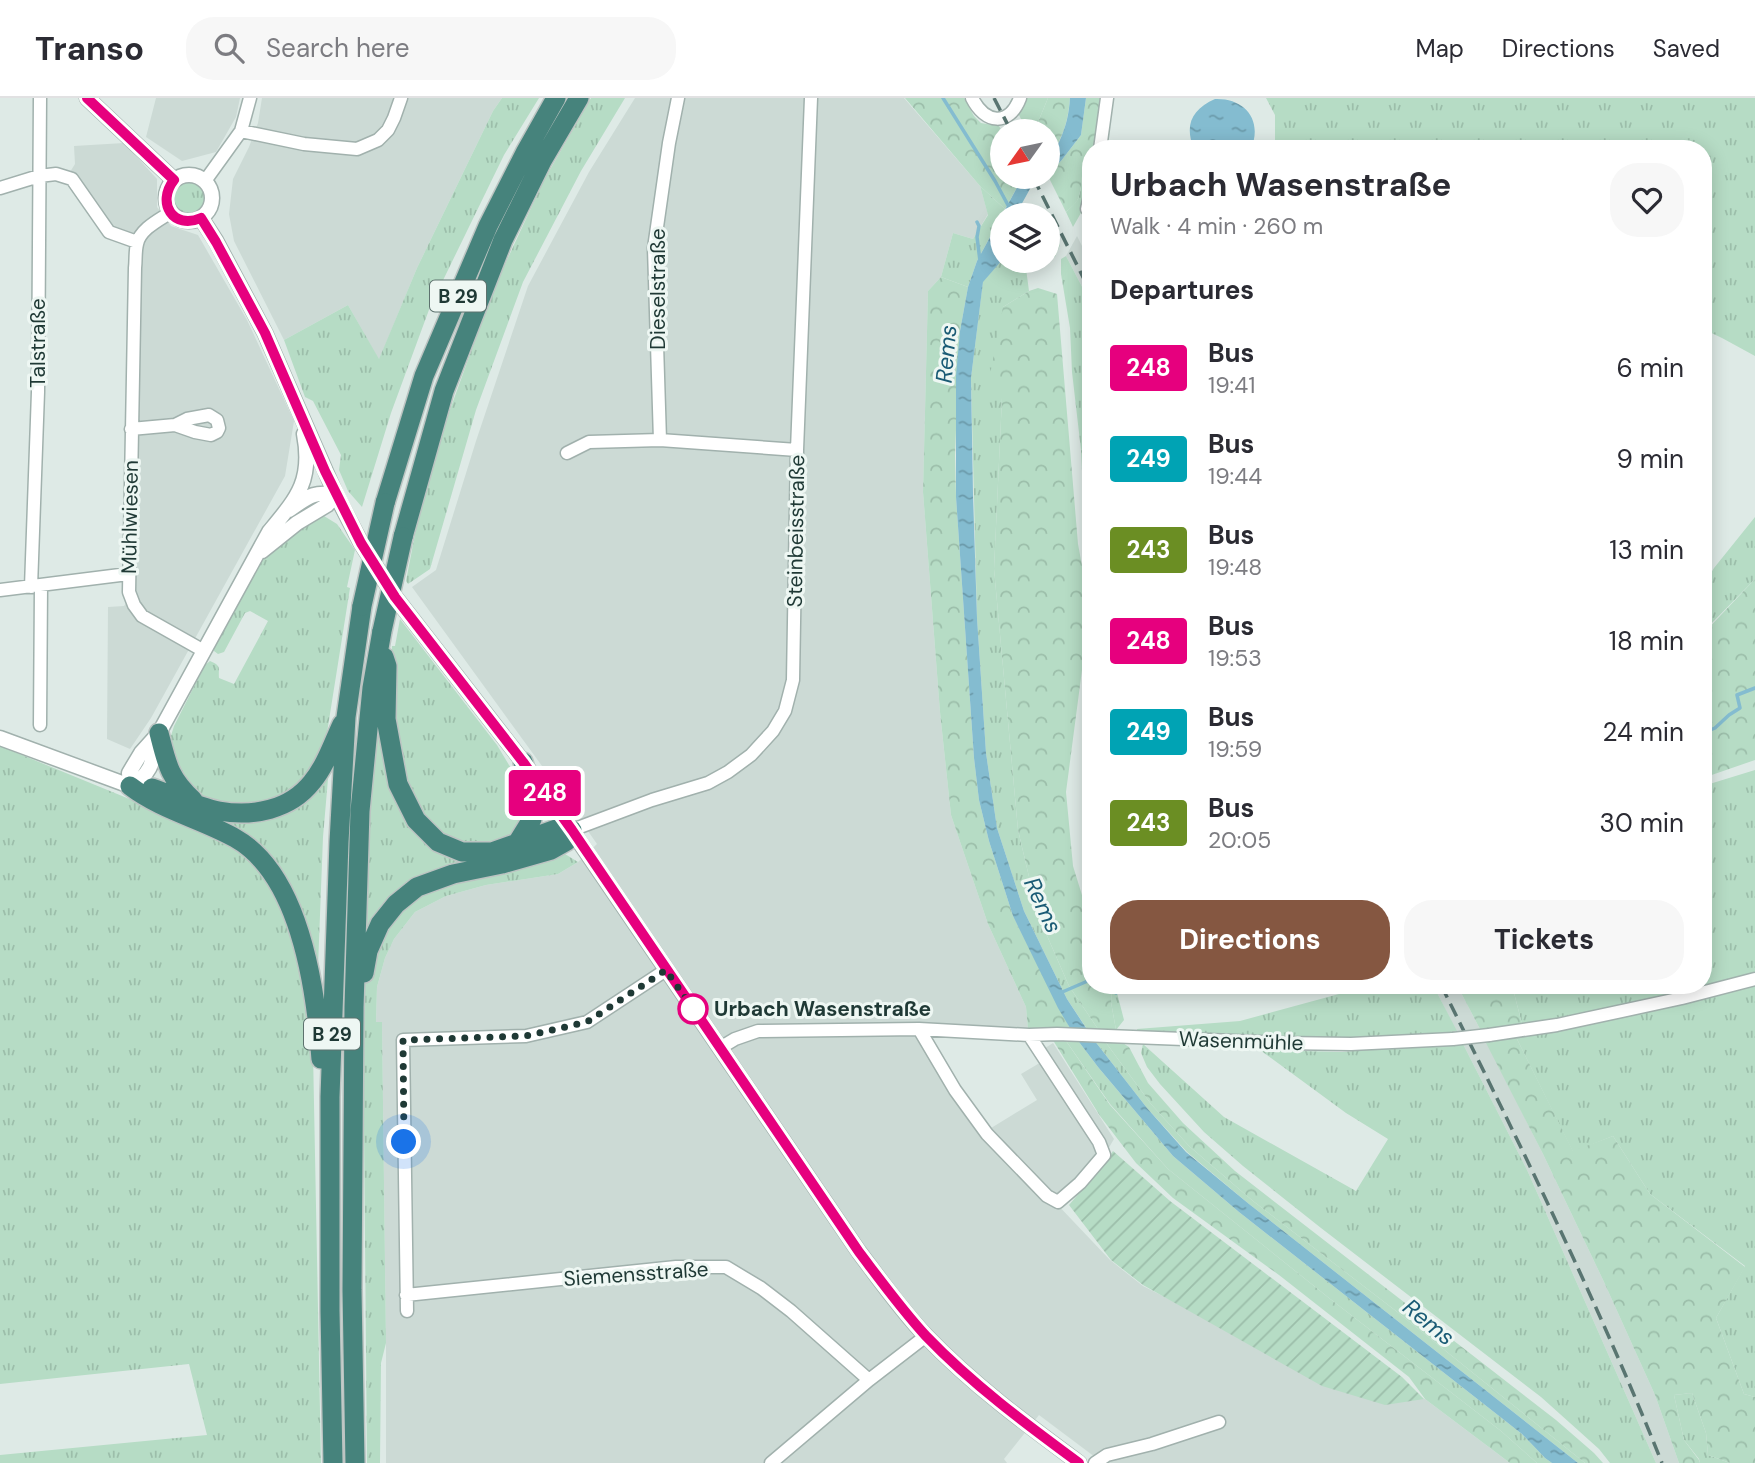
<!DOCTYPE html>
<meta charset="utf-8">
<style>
:root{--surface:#fff;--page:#f7f7f7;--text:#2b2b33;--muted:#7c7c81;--line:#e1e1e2;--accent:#855741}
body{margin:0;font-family:"DM Sans",sans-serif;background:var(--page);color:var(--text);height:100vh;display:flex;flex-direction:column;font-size:26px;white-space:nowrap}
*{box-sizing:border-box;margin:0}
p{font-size:23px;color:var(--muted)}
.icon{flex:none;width:38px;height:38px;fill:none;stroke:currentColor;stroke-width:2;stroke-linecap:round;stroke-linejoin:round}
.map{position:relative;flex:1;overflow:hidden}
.side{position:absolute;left:1082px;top:42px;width:630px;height:854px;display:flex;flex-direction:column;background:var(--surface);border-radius:28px;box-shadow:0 4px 18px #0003}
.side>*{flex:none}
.badge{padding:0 14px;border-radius:5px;font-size:24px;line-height:46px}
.needle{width:46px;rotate:237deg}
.controls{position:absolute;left:990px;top:21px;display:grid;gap:14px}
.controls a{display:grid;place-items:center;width:70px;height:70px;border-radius:50%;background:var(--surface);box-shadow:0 4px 18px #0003;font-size:35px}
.you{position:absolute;width:35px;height:35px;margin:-18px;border:5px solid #fff;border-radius:50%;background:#1a73e8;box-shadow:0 0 0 10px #1a73e833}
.map>.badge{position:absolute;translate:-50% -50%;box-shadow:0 0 0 4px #fff}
h2{padding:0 28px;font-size:26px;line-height:63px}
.round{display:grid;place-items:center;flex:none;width:74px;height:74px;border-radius:28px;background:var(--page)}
.head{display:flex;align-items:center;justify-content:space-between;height:119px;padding:0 28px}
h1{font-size:33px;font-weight:700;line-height:52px}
.cta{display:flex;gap:14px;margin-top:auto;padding:14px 28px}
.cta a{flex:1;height:80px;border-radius:28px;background:var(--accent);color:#fff;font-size:28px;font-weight:700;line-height:80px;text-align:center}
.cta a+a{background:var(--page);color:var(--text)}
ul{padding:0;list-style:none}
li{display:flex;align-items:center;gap:21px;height:91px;padding:0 28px}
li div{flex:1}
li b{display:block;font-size:26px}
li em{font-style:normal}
li .badge{min-width:77px;font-weight:700;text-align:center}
header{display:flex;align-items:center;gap:42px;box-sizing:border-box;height:98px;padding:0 35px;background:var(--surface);border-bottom:2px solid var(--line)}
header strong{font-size:33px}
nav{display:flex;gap:38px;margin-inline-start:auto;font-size:24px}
.search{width:490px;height:63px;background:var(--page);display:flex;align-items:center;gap:18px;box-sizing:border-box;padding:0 24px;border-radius:28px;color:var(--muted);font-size:26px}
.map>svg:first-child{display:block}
</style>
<header>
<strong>Transo</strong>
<div class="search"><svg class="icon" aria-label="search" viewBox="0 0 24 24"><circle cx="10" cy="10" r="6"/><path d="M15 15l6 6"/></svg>Search here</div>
<nav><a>Map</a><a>Directions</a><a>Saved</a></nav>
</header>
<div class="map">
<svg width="1755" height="1365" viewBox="0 0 1755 1365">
<defs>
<pattern id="grass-tufts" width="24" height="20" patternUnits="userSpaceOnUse" patternTransform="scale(1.75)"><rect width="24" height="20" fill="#b6dcc5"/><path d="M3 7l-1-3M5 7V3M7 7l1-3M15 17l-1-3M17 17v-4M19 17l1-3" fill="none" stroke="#9cbeaa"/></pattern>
<pattern id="forest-crowns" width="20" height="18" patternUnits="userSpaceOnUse" patternTransform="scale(1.75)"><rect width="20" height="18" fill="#b6dcc5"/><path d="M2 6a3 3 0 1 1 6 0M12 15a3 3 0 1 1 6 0" fill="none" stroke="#9cbeaa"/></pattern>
<pattern id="garden-furrows" width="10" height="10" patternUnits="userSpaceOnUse" patternTransform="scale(1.75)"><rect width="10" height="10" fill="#b6dcc5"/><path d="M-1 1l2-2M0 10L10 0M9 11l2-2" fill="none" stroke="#9cbeaa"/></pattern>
<pattern id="water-ripples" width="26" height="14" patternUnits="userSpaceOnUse" patternTransform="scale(1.75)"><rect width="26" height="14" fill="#84bcd0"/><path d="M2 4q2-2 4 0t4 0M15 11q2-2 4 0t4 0" fill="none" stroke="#6b9aaa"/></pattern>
</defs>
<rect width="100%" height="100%" fill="#deeae6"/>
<path fill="#ccdad5" d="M156 0H240L236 19 216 54 182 63 146 39Z
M262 0H502L493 13 417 170 379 262 348 207 284 242 234 143 229 116 233 81 249 49 258 25Z
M635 0H904L980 88 988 116 973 141 953 135 941 179 928 193 923 394 940 614 951 717 988 826 1026 909 1028 931 917 937 983 1035 1037 1002 1021 976 1043 963 1042 952 1053 945 1114 1041 1101 1063 1054 1103 1110 1162 1143 1188 1317 1276 1381 1299 1425 1301 1510 1365H1103L1039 1317 1004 1361 1007 1365H386V1245L382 925H376L377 889 385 860 394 841 415 814 446 798 486 787 558 776 578 764 597 746 558 690 412 489 436 472 476 343 528 188 589 74Z
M124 45 157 81V109L171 128 198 137 247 222 294 323 285 378 151 620 130 651 107 641 108 509 124 508 136 492 138 155 110 128 82 83 70 74 75 66 74 48Z
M1077 138 1090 164V204L1066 158Z
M1433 887H1457L1481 933 1543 1056 1604 1184 1655 1297 1679 1365H1656L1528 1074Z"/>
<path fill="url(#grass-tufts)" d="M502 0H539L504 57 430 209 391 315 362 409 348 393 339 372 341 357 313 303 305 299 284 242 348 207 379 261 417 170 493 13Z
M591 0H625L581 73 523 184 476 312 430 471 408 486 406 483 420 410 447 320 494 190 544 82Z
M1024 0H1048L1038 24 1029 33H1027L1017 13Z
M1266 0H1755V258L1722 240 1703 231V51H1275V17Z
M1090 56V80L1086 106 1073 129 1066 114C1070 110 1075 106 1078 101 1084 87 1079 67 1090 56Z
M170 101a18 18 0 1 1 36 0a18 18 0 1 1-36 0Z
M980 88 1005 111 977 163 968 189 941 179 953 135 973 141 988 117Z
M1066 158 1090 204V350L1081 352 1072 274 1070 230 1061 176V161Z
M1003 161V163H1025L1029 193 1003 209 1002 300 994 471 1018 732 1038 817 1069 888 1100 934H1089L1067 901 1024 813 997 730 986 655 977 520 971 280 983 183Z
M324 418 337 426 355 452 347 489 350 490 326 641 321 659 290 698 250 711 204 700 176 674 170 641 174 628 205 567 210 563C222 568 218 570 219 580L234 586 268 523 250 513 245 515 224 554 218 556 214 553V548L251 479 267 455 311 419Z
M1755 419V481L1706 531 1703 522V488L1714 470Z
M400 521 497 647 524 692 526 710 513 739 501 747 466 750 429 731 403 689 389 591 392 548H395Z
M376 624 412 726 482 762 442 774 366 836 361 834 364 764Z
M0 648 215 736 248 758 274 793 292 837 305 889 313 954 321 1365H0V1357L207 1337 189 1266 0 1286Z
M1755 672V877L1554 923 1522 926 1512 887H1703V688Z
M323 680 328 681 323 739 318 869 281 779 149 694 239 722Z
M565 756 578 764 558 776 486 787 446 798 415 814 394 841 385 860 377 889 376 924H382L386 1245 381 1265 380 1365H367L363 917 364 891 371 854 410 799 445 784Z
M1112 887H1115L1124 922 1116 932 1111 904Z
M1372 887H1433L1457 933C1352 950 1244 939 1138 935L1137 931 1240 923Z
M1755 888V1299L1744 1296 1716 1220 1745 1168 1650 1096 1613 1038 1573 1054 1515 937Z
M1064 940H1076L1098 969 1173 1058 1239 1114 1522 1336 1545 1360 1552 1365H1537L1501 1333 1329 1200 1168 1071 1110 1006Z
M1094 942H1104L1151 1006 1189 1048 1253 1103 1396 1213 1585 1365H1578L1249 1106 1187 1054 1147 1010Z
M1143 946 1224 1019 1356 1093 1388 1041 1346 1015 1260 952 1342 954 1435 946H1463L1528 1074 1656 1365H1610L1599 1351 1541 1299 1321 1130 1243 1068 1204 1034 1160 986 1147 969 1141 955Z
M1692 1295 1706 1335 1708 1357 1730 1365H1700L1699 1361 1684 1342 1674 1297Z"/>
<path fill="url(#forest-crowns)" d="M905 0H964L974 18 981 25 999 28 1003 35V79L1026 80 1019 86 1005 111 980 88Z
M1048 0H1070C1068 24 1063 41 1048 60V33H1029L1038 24Z
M1086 0H1100L1094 51H1090V56C1079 67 1084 87 1078 101 1075 107 1070 110 1066 114L1048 78V74L1061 63 1081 37Z
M1048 123 1060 147 1055 159 1048 160Z
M941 179 968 189 960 233 955 357 956 399 974 660 979 702 989 743 1013 818 1071 932 1028 931 1026 909 988 826 951 717 940 614 923 394 928 193Z
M1038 190 1057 196 1078 446 1090 511 1066 694 1073 768 1090 823V887H1112L1111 904 1116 932 1100 934 1069 888 1038 817 1018 732 994 471 1002 300 989 282 1003 209 1029 193Z
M1755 481V662L1703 680V536Z
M1457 887H1512L1522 926 1481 933Z
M1515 937 1573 1053 1613 1038 1650 1096 1745 1169 1716 1220 1744 1296 1755 1299V1365H1730L1708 1357 1706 1335 1692 1295 1674 1297 1684 1342 1699 1362 1700 1365H1679L1655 1297 1604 1184 1543 1056 1485 943Z
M1051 939 1064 940 1110 1007 1168 1071 1329 1200 1501 1333 1537 1365H1510L1425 1301 1409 1279 1279 1177 1173 1100 1136 1065 1100 1018Z
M1104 942H1118L1129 949 1148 985 1183 1025 1235 1073 1556 1322 1594 1355 1603 1365H1585L1396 1213 1253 1103 1189 1048 1151 1006Z"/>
<path fill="url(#garden-furrows)" d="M1090 350V463L1085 436 1081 352Z
M1113 1053 1170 1103 1402 1279 1424 1301 1385 1307 1322 1288 1143 1187 1111 1162 1069 1107 1104 1066Z"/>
<path fill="url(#water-ripples)" d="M1070 0H1086L1081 37 1061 63 1048 74C1048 56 1053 58 1059 44 1066 29 1069 16 1070 0Z
M1215 1C1245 0 1263 22 1251 51H1194C1184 27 1192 11 1215 1Z
M1027 79H1043L1031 89 1020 109 1024 117H1003V161L983 184 971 280 973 396 977 520 986 655 997 730 1024 813 1067 901 1094 942 1147 1010 1186 1054 1249 1106 1578 1365H1552L1545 1360 1522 1336 1239 1114 1173 1058 1098 969 1076 940 1058 910 1013 818 989 743 979 702 974 660 956 399V278L960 233 968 189 977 163 1019 86Z"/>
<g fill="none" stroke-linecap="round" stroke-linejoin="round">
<path stroke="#84bcd0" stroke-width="3.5" d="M943 0 995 83 1009 109
M977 124 979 128 977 139 980 163
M1703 635 1715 630 1729 617 1740 610 1737 597 1755 590
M1101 887 1116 895
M1130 893 1142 887
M1060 895 1090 882"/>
<defs>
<path id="minor" d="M972 0C985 26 1009 29 1020 0
M241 33 304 46 357 51 378 42 388 32 394 20 401 0
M1100 51 1107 0
M205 83 241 33 250 0
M0 90 39 78 56 76 72 81 109 134 137 144
M1087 111 1090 98
M171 114C159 122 140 131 137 146 135 154 136 162 135 170L129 494 134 507 142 518 204 553
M131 331 175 327 195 334 211 337 217 334 219 330 217 322 209 317 187 321 175 327
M660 342 654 150 669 45 678 0
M567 355 589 344 660 342 797 352
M31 489 38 294 40 0
M0 492 128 476
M40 627 41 488
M572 732 652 702 708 685 728 674 751 657 773 633 785 613 793 582 797 352 811 0
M919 931 955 992 987 1036 1047 1098 1058 1104 1080 1085 1104 1057 1099 1044 1029 937
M1489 937 1557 927 1682 900 1755 881
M720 950 735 941 758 933 919 931 1029 937 1057 936 1283 945 1351 946 1453 941
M406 1197 676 1169H726L761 1190 791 1213 869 1282
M407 1213 403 942 526 938 587 924 666 872
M771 1365 869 1282 926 1238
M1095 1365 1107 1357 1152 1346 1219 1324"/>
<path id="tertiary" d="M87 0 174 82
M166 100a23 23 0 1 1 46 0a23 23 0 1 1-46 0Z
M201 120 216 143 265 235 336 397 361 445 395 499 523 664 557 711 859 1154C881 1183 901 1212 926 1238 972 1286 1026 1326 1079 1365
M289 412C308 399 312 393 336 397
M262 453 297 425 327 407 336 397
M0 640 130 688
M130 688 129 675 141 655 159 635 269 434C297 400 313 383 304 336
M130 688C153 676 153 661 158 637"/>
<path id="trunk" d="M385 405 424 278 488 128 525 55 556 0
M403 439 444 293 503 142 542 63 579 0
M159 635C167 666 169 680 193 702
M130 688C161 712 201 721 235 740 301 777 316 893 321 961
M152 690C173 697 198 709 219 713 253 719 290 712 312 684 326 667 333 645 342 626
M516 747 532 721 533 696 523 664
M364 875 368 853 380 826 396 806 417 789 453 776 502 766 551 752 567 743 572 732 559 730 492 754H462L438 744 416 722 398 686 386 621 387 568 384 559
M333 1365 330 1213V999L339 744 346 619 362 508
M355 1365 352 1192 354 909 360 713 372 590 382 533"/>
</defs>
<use href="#minor" stroke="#a1b1ad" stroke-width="15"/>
<use href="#tertiary" stroke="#a1b1ad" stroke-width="17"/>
<use href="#trunk" stroke="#bcc4c2" stroke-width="22"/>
<use href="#minor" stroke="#fff" stroke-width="12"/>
<use href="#tertiary" stroke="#fff" stroke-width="14"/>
<use href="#trunk" stroke="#46837c" stroke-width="19"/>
<path stroke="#597571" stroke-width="3.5" stroke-dasharray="14 7" stroke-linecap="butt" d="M994 0 1011 33
M1033 79 1090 193
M1441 887C1519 1044 1597 1202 1662 1365"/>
<defs>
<path id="minor-bridge" d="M1453 941 1489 937"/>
<path id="trunk-bridge" d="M362 508 385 405
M382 533 403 439"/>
</defs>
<use href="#minor-bridge" stroke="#a1b1ad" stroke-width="15" stroke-linecap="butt"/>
<use href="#trunk-bridge" stroke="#bcc4c2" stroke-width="22" stroke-linecap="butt"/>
<use href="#minor-bridge" stroke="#fff" stroke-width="12"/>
<use href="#trunk-bridge" stroke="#46837c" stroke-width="19"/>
</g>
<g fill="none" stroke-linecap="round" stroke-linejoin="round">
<defs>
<path id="line" d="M87 0 174 82C156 105 173 132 201 120L216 144 265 235 325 373 361 445 395 499 523 664 572 732 859 1154C881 1183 902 1212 926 1238 972 1286 1026 1326 1079 1365"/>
</defs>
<use href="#line" stroke="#fff" stroke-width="16"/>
<use href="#line" stroke="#e6007e" stroke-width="10"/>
<path stroke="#1f3935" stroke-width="7" stroke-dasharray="0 12.6" d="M404 1044 403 942 526 938 587 924 666 872 693 911"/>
</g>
<circle fill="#fff" stroke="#e6007e" stroke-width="3.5" cx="693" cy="911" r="14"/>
<g text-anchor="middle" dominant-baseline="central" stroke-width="6" stroke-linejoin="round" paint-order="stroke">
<g fill="#eef7f3" stroke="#5d726e" stroke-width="2">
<rect x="430" y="182.5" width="56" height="31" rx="5"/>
<rect x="304" y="920.5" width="56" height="31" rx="5"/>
</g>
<g font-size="19" font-weight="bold" fill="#1f3935">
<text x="458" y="198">B 29</text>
<text x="332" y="936">B 29</text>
</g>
<g font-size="21" fill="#1f3935" stroke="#eef7f3">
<text transform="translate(658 191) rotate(-90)">Dieselstraße</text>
<text transform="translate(38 245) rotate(-90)">Talstraße</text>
<text transform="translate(130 419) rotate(-89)">Mühlwiesen</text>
<text transform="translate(796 433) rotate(-89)">Steinbeisstraße</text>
<text transform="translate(1241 943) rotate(2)">Wasenmühle</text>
<text transform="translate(636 1176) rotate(-4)">Siemensstraße</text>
</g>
<g font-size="21" font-weight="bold" fill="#1f3935" stroke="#eef7f3" text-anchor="start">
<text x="714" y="911">Urbach Wasenstraße</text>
</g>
<g font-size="23" font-style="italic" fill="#1a5b75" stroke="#eef7f3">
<text transform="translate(946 256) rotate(-85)">Rems</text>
<text transform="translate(1043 807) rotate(65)">Rems</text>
<text transform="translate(1429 1224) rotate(39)">Rems</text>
</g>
</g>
</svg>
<div class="controls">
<a><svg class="needle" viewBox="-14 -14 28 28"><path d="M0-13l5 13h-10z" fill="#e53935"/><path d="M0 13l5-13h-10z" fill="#7c7c81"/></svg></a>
<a><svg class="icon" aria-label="layers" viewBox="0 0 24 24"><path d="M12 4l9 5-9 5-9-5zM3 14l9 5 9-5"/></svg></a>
</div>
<div class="you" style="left:404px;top:1044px"></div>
<b class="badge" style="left:545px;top:695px;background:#e6007e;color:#fff">248</b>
<section class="side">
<div class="head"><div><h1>Urbach Wasenstraße</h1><p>Walk · 4 min · 260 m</p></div><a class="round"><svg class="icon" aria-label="heart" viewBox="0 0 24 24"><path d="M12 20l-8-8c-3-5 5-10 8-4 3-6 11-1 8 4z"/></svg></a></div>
<h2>Departures</h2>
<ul>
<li><span class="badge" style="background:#e6007e;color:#fff">248</span><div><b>Bus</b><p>19:41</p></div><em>6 min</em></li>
<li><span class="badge" style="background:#00a3b4;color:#fff">249</span><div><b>Bus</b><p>19:44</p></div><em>9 min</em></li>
<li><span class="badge" style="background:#6b8e23;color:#fff">243</span><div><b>Bus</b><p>19:48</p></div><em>13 min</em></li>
<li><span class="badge" style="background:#e6007e;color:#fff">248</span><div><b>Bus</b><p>19:53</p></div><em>18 min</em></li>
<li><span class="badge" style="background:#00a3b4;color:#fff">249</span><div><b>Bus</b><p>19:59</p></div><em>24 min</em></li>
<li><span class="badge" style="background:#6b8e23;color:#fff">243</span><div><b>Bus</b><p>20:05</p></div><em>30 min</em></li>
</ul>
<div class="cta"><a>Directions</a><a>Tickets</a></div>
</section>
</div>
